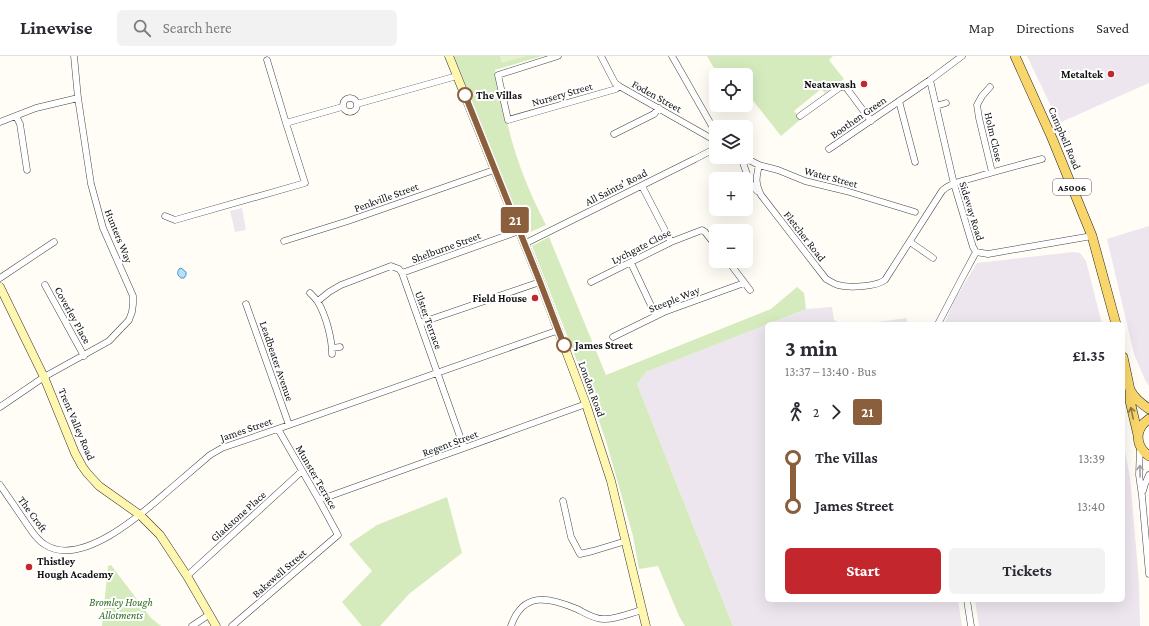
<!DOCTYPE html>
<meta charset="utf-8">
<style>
:root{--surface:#fff;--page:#f2f2f3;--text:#2b2b33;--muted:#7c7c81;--line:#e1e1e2;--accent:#c4262e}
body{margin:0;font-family:"Crimson Pro",serif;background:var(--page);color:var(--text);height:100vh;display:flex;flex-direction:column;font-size:15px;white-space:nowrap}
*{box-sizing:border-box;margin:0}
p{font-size:13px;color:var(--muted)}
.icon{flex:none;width:22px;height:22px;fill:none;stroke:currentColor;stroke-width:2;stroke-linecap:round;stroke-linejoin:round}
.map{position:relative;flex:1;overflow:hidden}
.sheet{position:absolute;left:765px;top:266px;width:360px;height:280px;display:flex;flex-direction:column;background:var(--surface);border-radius:6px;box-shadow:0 4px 16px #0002}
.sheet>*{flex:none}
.badge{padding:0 8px;border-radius:3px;font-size:14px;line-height:26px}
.controls{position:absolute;left:709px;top:12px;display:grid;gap:8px}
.controls a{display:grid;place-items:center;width:44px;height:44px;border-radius:6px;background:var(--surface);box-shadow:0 4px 16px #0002;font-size:20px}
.map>.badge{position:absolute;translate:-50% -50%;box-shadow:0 0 0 2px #fff}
.legs{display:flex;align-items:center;gap:6px;height:44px;padding:0 20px;font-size:13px}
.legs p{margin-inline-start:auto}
.head{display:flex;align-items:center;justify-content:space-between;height:68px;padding:0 20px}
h1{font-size:22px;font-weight:700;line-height:30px}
.action{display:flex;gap:8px;margin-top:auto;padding:8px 20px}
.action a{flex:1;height:46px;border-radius:6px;background:var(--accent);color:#fff;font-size:16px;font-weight:700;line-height:46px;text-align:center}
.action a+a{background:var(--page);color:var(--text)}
ul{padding:0 20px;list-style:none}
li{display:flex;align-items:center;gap:14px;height:48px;font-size:15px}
li i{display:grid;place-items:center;width:6px;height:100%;margin:0 5px;background:currentColor}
li i::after{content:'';width:10px;height:10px;margin:-5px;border:3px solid;border-radius:50%;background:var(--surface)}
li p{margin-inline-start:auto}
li:first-child i{background:linear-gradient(#0000 50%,currentColor 0)}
li:last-child i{background:linear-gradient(currentColor 50%,#0000 0)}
header{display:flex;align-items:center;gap:24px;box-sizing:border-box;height:56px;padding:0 20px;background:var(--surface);border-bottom:1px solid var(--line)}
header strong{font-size:19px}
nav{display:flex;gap:22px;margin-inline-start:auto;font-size:14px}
.search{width:280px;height:36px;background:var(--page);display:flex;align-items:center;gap:10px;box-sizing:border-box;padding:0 14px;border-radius:6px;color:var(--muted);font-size:15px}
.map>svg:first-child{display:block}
</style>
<header>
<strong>Linewise</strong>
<div class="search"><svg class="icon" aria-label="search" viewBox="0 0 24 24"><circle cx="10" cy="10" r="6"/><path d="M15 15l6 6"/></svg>Search here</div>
<nav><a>Map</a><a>Directions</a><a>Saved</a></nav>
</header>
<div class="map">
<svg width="1149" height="570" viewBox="0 0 1149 570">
<rect width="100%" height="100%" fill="#fffdf5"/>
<path fill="#eee6ef" d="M1027 0H1149V27L1059 67Z
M242 152 246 174 235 176 230 155Z
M1149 170V330L1145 324 1134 298 1107 183Z
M1073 196 1080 197 1086 205 1102 268H944L955 243 977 207Z
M832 251 834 264 841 268H768L806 253Z
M906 262 908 268H865Z
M767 268V544H958L962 570H733L637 328 646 316Z
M1123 385 1130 422 1139 526 1140 570H979L975 544H1123Z"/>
<path fill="#d5ebbd" d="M454 0H542L495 14C501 40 506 66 514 92 522 118 533 144 546 169L526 178Z
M707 0H833L829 4 844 23 825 37 821 33 794 55 801 63 781 80 751 42 746 45V19H718Z
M549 181 606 319 771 253 797 231 804 237 806 253 646 316 637 328 733 570H685L679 560 658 510 639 513 633 480 606 385 586 328 532 190Z
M447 441 462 497 409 538 380 570H362L342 546 372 515 349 488 377 469Z
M111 509 151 562 161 570H102L108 510Z"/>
<path fill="#e6f2cf" d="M500 0H526L502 7Z"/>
<path fill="#b9e0f7" stroke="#3f96cf" d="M181 212 186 216V219L184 222H181C177 219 177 217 179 213Z"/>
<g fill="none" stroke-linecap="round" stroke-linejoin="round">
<defs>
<path id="street" d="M558 0 498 19 508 64 616 33 619 30
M601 0 615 27 619 30 716 85
M672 0 716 77V85
M930 24 954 128 973 191 976 196 988 198 1092 180
M990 31 982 40 977 49 979 62 992 116
M343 49a7 7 0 1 1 14 0a7 7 0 1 1-14 0Z
M899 45 915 106
M357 48 457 20
M936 50 946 47
M16 60 20 68 27 114
M800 60 839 32 845 30 871 65
M0 66 36 52 78 42
M286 67 342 51
M614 78 654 58 659 52
M829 93 930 24 962 0
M741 101 750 127 757 135
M743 101 759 109 778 114 805 125 846 135 915 156
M759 109C756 122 755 127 761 139L826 223C830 225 834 228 838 229 849 232 875 231 885 224L942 135C950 127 963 125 973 122 996 115 1019 109 1042 103
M642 130 671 186
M165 160 175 164 305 127 286 67 267 4
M284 185 348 165 494 114
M910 186 933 202
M524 188 695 103 714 93 716 91
M728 205 750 234
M631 207 656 260
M402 217 464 392
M0 222 54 186
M591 226 671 186 702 174 705 176 716 190
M45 229 84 300
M310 237C313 240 316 243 318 246 326 260 332 282 332 298
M318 245 329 236 341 229 391 210 399 213 402 217 519 175
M246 248 289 369
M420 267 540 226
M938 268 961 224 976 196
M613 281 664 256 744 227
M332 292 340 291
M0 351 44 321 109 285 129 264 132 256 133 248V240L103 172 91 128 78 42 74 0
M1140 390 1139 419 1142 440 1149 518
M0 429C9 442 18 455 26 467 31 474 36 483 44 488 80 513 142 458 168 435 182 423 196 411 210 399L222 392 289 369 559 274
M1143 435 1145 428 1149 419
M319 444 464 392 586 348
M563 445 571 481 580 498 593 495 626 485
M187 520 302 415
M967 544 971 570
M192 570 210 558
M232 570 338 479 319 444 278 373
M511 570C523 535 549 541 577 553 585 557 594 563 603 563 614 564 631 557 642 554"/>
<path id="secondary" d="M449 0 540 226 586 348 611 425 646 570
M0 231 44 321 75 397 82 410 87 417 99 430 140 459 160 479 187 520 216 570"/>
<path id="primary" d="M1015 0 1052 82 1092 180 1116 268
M1123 301 1130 334V345L1138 379
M1130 334C1135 343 1141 347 1149 353
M1149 363C1134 373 1135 390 1149 400"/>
</defs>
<use href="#street" stroke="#444" stroke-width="7"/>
<use href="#secondary" stroke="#333" stroke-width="9"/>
<use href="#primary" stroke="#222" stroke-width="10"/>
<use href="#street" stroke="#fff" stroke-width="6"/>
<use href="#secondary" stroke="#fff6b0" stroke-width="8"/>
<use href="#primary" stroke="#f9d66b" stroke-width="9"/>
</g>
<defs><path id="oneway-shaft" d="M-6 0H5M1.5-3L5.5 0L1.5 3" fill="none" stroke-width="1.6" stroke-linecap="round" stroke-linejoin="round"/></defs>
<use stroke="#917d42" href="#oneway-shaft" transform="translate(1132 357) rotate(-102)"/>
<use stroke="#a0a0a0" href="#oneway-shaft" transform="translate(1140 415) rotate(-91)"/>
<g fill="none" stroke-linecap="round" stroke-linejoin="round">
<defs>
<path id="line-1" d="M465 39 540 226 564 289"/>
</defs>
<use href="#line-1" stroke="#fff" stroke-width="9"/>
<use href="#line-1" stroke="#8b5e3c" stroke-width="6"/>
</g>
<g fill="#c4262e" stroke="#fff" stroke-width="1.5">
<circle cx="1111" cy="18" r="4"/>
<circle cx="864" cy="28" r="4"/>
<circle cx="535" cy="242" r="4"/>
<circle cx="29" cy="511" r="4"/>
</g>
<g fill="#fff" stroke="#8b5e3c" stroke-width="2">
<circle cx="465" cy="39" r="7"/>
<circle cx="564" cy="289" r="7"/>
</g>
<g text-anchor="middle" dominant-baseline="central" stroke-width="4" stroke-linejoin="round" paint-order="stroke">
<rect fill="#fff" stroke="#585858" stroke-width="1" x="1053" y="123" width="38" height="16" rx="3"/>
<g font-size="10" font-weight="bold" fill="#111">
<text x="1072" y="131">A5006</text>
</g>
<g font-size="11" font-weight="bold" fill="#111" stroke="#fff" text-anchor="end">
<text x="1103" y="18">Metaltek</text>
<text x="856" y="28">Neatawash</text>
<text x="527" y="242">Field House</text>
<text x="37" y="505" text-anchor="start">Thistley<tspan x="37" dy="13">Hough Academy</tspan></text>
</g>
<g font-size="11" fill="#111" stroke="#fff">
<text transform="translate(562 38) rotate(-16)">Nursery Street</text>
<text transform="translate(657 40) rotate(29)">Foden Street</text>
<text transform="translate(858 61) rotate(-35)">Boothen Green</text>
<text transform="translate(994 81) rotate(77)">Holm Close</text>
<text transform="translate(1065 82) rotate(67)">Campbell Road</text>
<text transform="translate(831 121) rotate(15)">Water Street</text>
<text transform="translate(616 131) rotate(-27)">All Saints' Road</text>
<text transform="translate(386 141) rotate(-20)">Penkville Street</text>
<text transform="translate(972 155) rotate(73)">Sideway Road</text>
<text transform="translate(119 180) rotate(68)">Hunters Way</text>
<text transform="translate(805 180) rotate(52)">Fletcher Road</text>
<text transform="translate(641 190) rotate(-27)">Lychgate Close</text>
<text transform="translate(446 191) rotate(-20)">Shelburne Street</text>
<text transform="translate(674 243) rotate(-22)">Steeple Way</text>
<text transform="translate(73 259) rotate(61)">Coverley Place</text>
<text transform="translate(429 264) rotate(70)">Ulster Terrace</text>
<text transform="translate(277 305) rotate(71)">Leadbeater Avenue</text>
<text transform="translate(592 333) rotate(70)">London Road</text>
<text transform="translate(77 368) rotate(67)">Trent Valley Road</text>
<text transform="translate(246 373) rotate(-19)">James Street</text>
<text transform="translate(450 387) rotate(-20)">Regent Street</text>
<text transform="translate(317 421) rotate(60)">Munster Terrace</text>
<text transform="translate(33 458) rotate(54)">The Croft</text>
<text transform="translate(238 460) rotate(-42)">Gladstone Place</text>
<text transform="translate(279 517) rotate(-41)">Bakewell Street</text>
</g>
<g font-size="11" font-weight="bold" fill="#111" stroke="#fff" text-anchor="start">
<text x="476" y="39">The Villas</text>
<text x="575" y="289">James Street</text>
</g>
<g font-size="11" font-style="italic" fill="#2f6b1f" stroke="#fff">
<text x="121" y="546">Bromley Hough<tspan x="121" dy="13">Allotments</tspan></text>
</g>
</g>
</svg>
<div class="controls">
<a><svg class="icon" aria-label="locate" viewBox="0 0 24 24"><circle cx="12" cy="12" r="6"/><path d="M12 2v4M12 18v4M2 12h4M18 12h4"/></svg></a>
<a><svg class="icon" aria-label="layers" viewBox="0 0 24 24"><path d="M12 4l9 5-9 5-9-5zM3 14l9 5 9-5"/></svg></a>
<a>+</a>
<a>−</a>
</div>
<b class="badge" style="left:515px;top:164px;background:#8b5e3c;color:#fff">21</b>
<section class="sheet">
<div class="head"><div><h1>3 min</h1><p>13:37 – 13:40 · Bus</p></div><b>£1.35</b></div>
<div class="legs"><svg class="icon" aria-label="walk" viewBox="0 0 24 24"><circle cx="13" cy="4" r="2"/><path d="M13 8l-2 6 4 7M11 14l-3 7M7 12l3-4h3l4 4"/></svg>2<svg class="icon" aria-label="forward" viewBox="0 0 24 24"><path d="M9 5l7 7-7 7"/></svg><b class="badge" style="background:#8b5e3c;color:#fff">21</b></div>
<ul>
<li><i style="color:#8b5e3c"></i><b>The Villas</b><p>13:39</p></li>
<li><i style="color:#8b5e3c"></i><b>James Street</b><p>13:40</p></li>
</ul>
<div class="action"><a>Start</a><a>Tickets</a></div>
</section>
</div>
